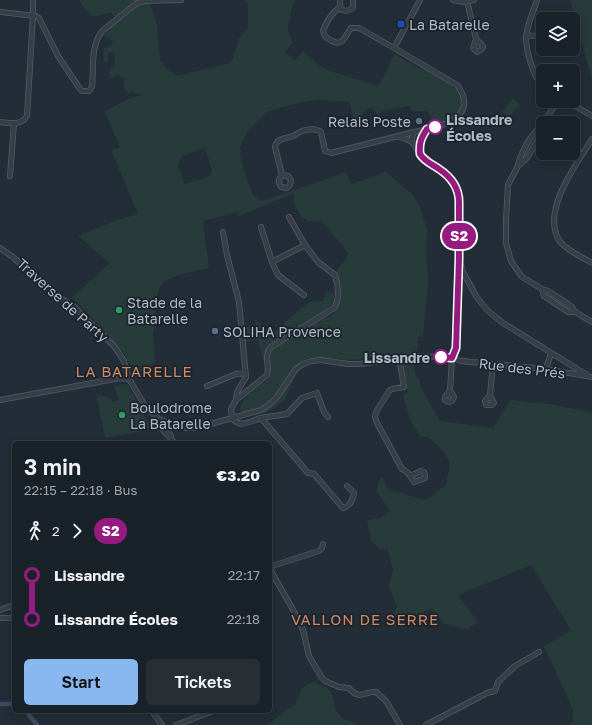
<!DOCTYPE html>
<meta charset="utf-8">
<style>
:root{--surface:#1a2229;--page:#272f35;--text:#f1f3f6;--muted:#9fa4a8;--line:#383f46;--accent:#89b8f1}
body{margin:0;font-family:"Golos Text",sans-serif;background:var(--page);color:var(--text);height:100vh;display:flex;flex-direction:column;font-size:15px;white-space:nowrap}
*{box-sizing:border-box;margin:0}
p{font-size:13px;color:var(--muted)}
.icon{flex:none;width:22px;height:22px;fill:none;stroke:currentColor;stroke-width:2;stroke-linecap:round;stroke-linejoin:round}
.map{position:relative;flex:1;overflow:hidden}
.panel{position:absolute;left:12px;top:441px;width:260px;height:272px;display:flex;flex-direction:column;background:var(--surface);border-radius:6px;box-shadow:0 2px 10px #0003,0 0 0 1px var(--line)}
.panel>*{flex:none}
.badge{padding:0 8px;border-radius:13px;font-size:14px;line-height:26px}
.tools{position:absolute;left:536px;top:12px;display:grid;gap:8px}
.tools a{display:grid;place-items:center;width:44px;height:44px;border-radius:6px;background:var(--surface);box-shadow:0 2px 10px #0003,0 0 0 1px var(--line);font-size:20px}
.map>.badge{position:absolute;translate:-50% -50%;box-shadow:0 0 0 2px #fff}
.legs{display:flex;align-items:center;gap:6px;height:44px;padding:0 12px;font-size:13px}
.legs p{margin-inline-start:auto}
.headline{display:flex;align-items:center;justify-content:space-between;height:68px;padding:0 12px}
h1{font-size:22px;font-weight:600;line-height:30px}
.cta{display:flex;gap:8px;margin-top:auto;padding:8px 12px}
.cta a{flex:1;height:46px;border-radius:6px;background:var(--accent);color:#111;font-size:16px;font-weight:600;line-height:46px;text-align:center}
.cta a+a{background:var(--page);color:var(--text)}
ul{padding:0 12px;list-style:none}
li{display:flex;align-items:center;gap:14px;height:44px;font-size:15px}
li i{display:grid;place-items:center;width:6px;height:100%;margin:0 5px;background:currentColor}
li i::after{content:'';width:10px;height:10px;margin:-5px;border:3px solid;border-radius:50%;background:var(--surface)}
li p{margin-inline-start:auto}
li:first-child i{background:linear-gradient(#0000 50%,currentColor 0)}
li:last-child i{background:linear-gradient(currentColor 50%,#0000 0)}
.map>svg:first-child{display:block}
</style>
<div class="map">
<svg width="592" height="725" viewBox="0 0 592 725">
<rect width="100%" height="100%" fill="#222d37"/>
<path fill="#273b3a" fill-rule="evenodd" d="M79 0H149L157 25 160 60 167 69 177 76 230 63 233 58 239 38 248 28V4L244 0H295L292 7 288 29 293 43 285 52 295 60 303 51 316 63 327 70 378 86 384 76 394 54 420 69 421 67C434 75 467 88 462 106 460 111 457 115 452 118 445 122 436 123 428 127L427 124 431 118 430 114 426 111H411L410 106 383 111 378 115 372 108C364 110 361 113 359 121L354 123 350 102 318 100 298 103 267 112 248 131 240 147 242 165 253 195 262 201 346 172 351 184 386 172 412 194 420 207 427 229 426 251 428 281 423 337H418L417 354H398L363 359 350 360 315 357 302 361 285 399 272 410 256 415 240 411C241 396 257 388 269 379L261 353 256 329 258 340 246 341 245 327 256 326 255 319 266 329 275 332C284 325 303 303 313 301 316 300 320 301 323 301L326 292 334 293 333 304 326 309 328 317C346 307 340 289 336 272L349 254 325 225 320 221H307L302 217 293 202 294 193 239 216 238 212 203 221 209 268C199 270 173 275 164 282 158 286 157 295 156 302L154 300 156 320 153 334 155 361 148 372 134 378 126 356 117 345 74 299 71 298 110 263 78 236 117 220 138 214 111 150 120 148 105 111 132 97 145 95 136 94 133 92 129 93 127 91H125L124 86 125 79 120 77 119 74H115V77L109 79 110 69 115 64 114 54 110 52 108 54V60L105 63 103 54 104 48 111 46 113 41 103 35 117 21 111 12 93 17 84 8ZM205 148 212 170 210 176 185 184 178 165 182 156Z
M570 0H592V79Z
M513 98 520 104 509 118 502 112Z
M413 362 416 377 419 379 421 388 440 421 493 428 511 399 517 401 548 404 592 412V725H570L573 721V710L544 646 571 630 531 565 458 595 478 622 467 629 444 624 431 608 394 628C392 619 392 614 397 607L389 587 393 569 387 549 381 550 371 541 367 520 380 518 390 511 377 492 378 481 382 478 388 489 424 500 435 495 436 491 445 486 449 471V461L445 453 439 447 429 438 420 436 410 420 403 395 408 392 403 364Z
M127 384 151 428 134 433 105 438 96 394 112 399V402L119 400 114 386Z
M315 682 322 686 327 687 333 696 335 709 343 719 356 723 357 725H267L295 704 302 688 308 684Z"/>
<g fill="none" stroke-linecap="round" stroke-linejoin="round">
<path stroke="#394c60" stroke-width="4.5" d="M0 704H14
M26 711 37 725"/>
<defs>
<path id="minor" d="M340 0V7C343 12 349 12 353 7V0
M420 0 394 48 457 85C482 118 437 128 414 132L412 138V142L423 158 449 176 456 186 459 194V258L456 348 452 358 450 391 445 397V400L449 402 452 401 454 397 450 391
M453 0 464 2 474 0
M537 0C527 30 521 35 532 67 534 73 537 82 543 85
M467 1 476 39 483 46 482 49 477 52 473 48 476 39
M340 7C332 13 326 22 323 31 324 37 327 38 332 41 343 47 345 36 351 28H359L394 48
M0 12 36 16 39 18 58 56 80 89 82 91H89L92 87C94 69 90 47 102 31L137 3 144 1 181 0
M526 35 543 37
M567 101 592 116
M0 122C10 123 21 126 27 116L33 16V0
M543 123 558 101
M543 124 542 133 527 158 518 166 508 185 506 220V243L511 261 522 277 542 289 548 291 571 306 575 312 592 322
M398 137 404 138 412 142
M592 139C577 164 541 210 559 240 564 249 583 258 592 263
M420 152V142L427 129
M518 165C522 150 531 135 543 124
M282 175C278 179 278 183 281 187L287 188 290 185 291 180 288 176 282 175 275 147C277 137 286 139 293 136 296 135 299 132 302 131 308 129 316 128 321 132L325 151 331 153 414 132
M10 176 14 123
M261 227 272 262 278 275 304 295
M223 232 227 255 239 302 246 377 237 392 236 400 231 409 232 418
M0 248 13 257 47 289 73 306 114 346 124 361 129 379 147 409 159 419 176 426 188 428 200 427 261 410 270 404 277 397 296 369 303 364 312 361 321 360 348 364H361L406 357 418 356 452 358 461 361 546 369 592 377
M272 262 305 245
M460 262 463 272 476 296 488 311 503 323 587 375
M542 289 544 296 568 312H575
M399 358 404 387 392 389 389 391 376 412 375 417 377 423 402 469C409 472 410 476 414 482L425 478V475L424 472 421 471 410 476
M546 369 551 353
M207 386 236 374 245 373
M490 395 485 401 486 405H492L494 403 490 395 493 364
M0 400 120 378 129 379
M236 400 267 375C270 365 263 356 271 347L334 308C340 300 338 284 335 275L318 262 305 245 289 217
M232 418C240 429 250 421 261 418L308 473 314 474 343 508C350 506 353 501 354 493L347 486
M261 418 287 414 302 398 317 393 324 412 328 417
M159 419 162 429 174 442
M168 423 167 429 171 436
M270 563 272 566 271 571 296 615 303 630 309 656 322 678 325 681 339 687 349 688C359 701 364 691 376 692L386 701 400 725
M272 566 319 551 322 548 323 544
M0 610 14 605
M0 618H14
M152 711 162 725
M176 725 213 711
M426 725 487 693 495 691 498 682 515 666 539 652"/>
</defs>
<use href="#minor" stroke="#535c66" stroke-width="6"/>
<use href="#minor" stroke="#363e48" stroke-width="4.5"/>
</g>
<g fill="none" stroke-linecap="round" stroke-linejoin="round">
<defs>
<path id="line-1" d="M435 127 427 129C421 138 419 143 420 154 425 162 432 164 439 169 451 177 459 188 459 202V258L456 348 452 358 441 357"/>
</defs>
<use href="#line-1" stroke="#fff" stroke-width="9"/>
<use href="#line-1" stroke="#951b81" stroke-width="6"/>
</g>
<rect fill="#1a4fb4" stroke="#1b232d" stroke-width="1.5" x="397" y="20" width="8" height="8" rx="2"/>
<g fill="#5c6f8a" stroke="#1b232d" stroke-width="1.5">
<circle cx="419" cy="121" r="4"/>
<circle cx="215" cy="331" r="4"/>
</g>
<g fill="#fff" stroke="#951b81" stroke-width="2">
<circle cx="435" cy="127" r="7"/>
<circle cx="441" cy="357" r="7"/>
</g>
<g fill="#2e9e5b" stroke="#1b232d" stroke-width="1.5">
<circle cx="119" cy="310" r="4"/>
<circle cx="122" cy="415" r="4"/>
</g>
<g text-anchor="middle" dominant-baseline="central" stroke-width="3.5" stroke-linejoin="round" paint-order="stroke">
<g font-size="14" fill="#b0b9c4" stroke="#1b232d" text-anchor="start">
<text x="409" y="24">La Batarelle</text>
<text x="411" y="121" text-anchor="end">Relais Poste</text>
<text x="127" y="302">Stade de la<tspan x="127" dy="16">Batarelle</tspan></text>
<text x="223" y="331">SOLIHA Provence</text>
<text x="130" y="407">Boulodrome<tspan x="130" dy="16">La Batarelle</tspan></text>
</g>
<g font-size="14" font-weight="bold" fill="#b0b9c4" stroke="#1b232d" text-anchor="start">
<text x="446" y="119">Lissandre<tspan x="446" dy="16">Écoles</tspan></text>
<text x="430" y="357" text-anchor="end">Lissandre</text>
</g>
<g font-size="14" fill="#b0b9c4" stroke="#1b232d">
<text transform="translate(63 300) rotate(42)">Traverse de Party</text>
<text transform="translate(522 368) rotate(7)">Rue des Prés</text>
</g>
<g font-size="15" letter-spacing="1" fill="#cd8a63" stroke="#1b232d">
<text x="134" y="371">LA BATARELLE</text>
<text x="365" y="619">VALLON DE SERRE</text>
</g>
</g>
</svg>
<div class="tools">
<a><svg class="icon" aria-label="layers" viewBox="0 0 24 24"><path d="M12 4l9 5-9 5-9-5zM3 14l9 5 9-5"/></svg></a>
<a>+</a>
<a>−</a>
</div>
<b class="badge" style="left:459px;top:236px;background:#951b81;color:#fff">S2</b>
<section class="panel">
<div class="headline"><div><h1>3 min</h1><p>22:15 – 22:18 · Bus</p></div><b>€3.20</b></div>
<div class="legs"><svg class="icon" aria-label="walk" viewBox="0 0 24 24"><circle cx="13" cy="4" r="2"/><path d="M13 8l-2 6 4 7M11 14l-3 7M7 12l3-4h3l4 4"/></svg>2<svg class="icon" aria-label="forward" viewBox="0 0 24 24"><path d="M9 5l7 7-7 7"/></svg><b class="badge" style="background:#951b81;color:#fff">S2</b></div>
<ul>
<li><i style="color:#951b81"></i><b>Lissandre</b><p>22:17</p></li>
<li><i style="color:#951b81"></i><b>Lissandre Écoles</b><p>22:18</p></li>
</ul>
<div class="cta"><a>Start</a><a>Tickets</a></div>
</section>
</div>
